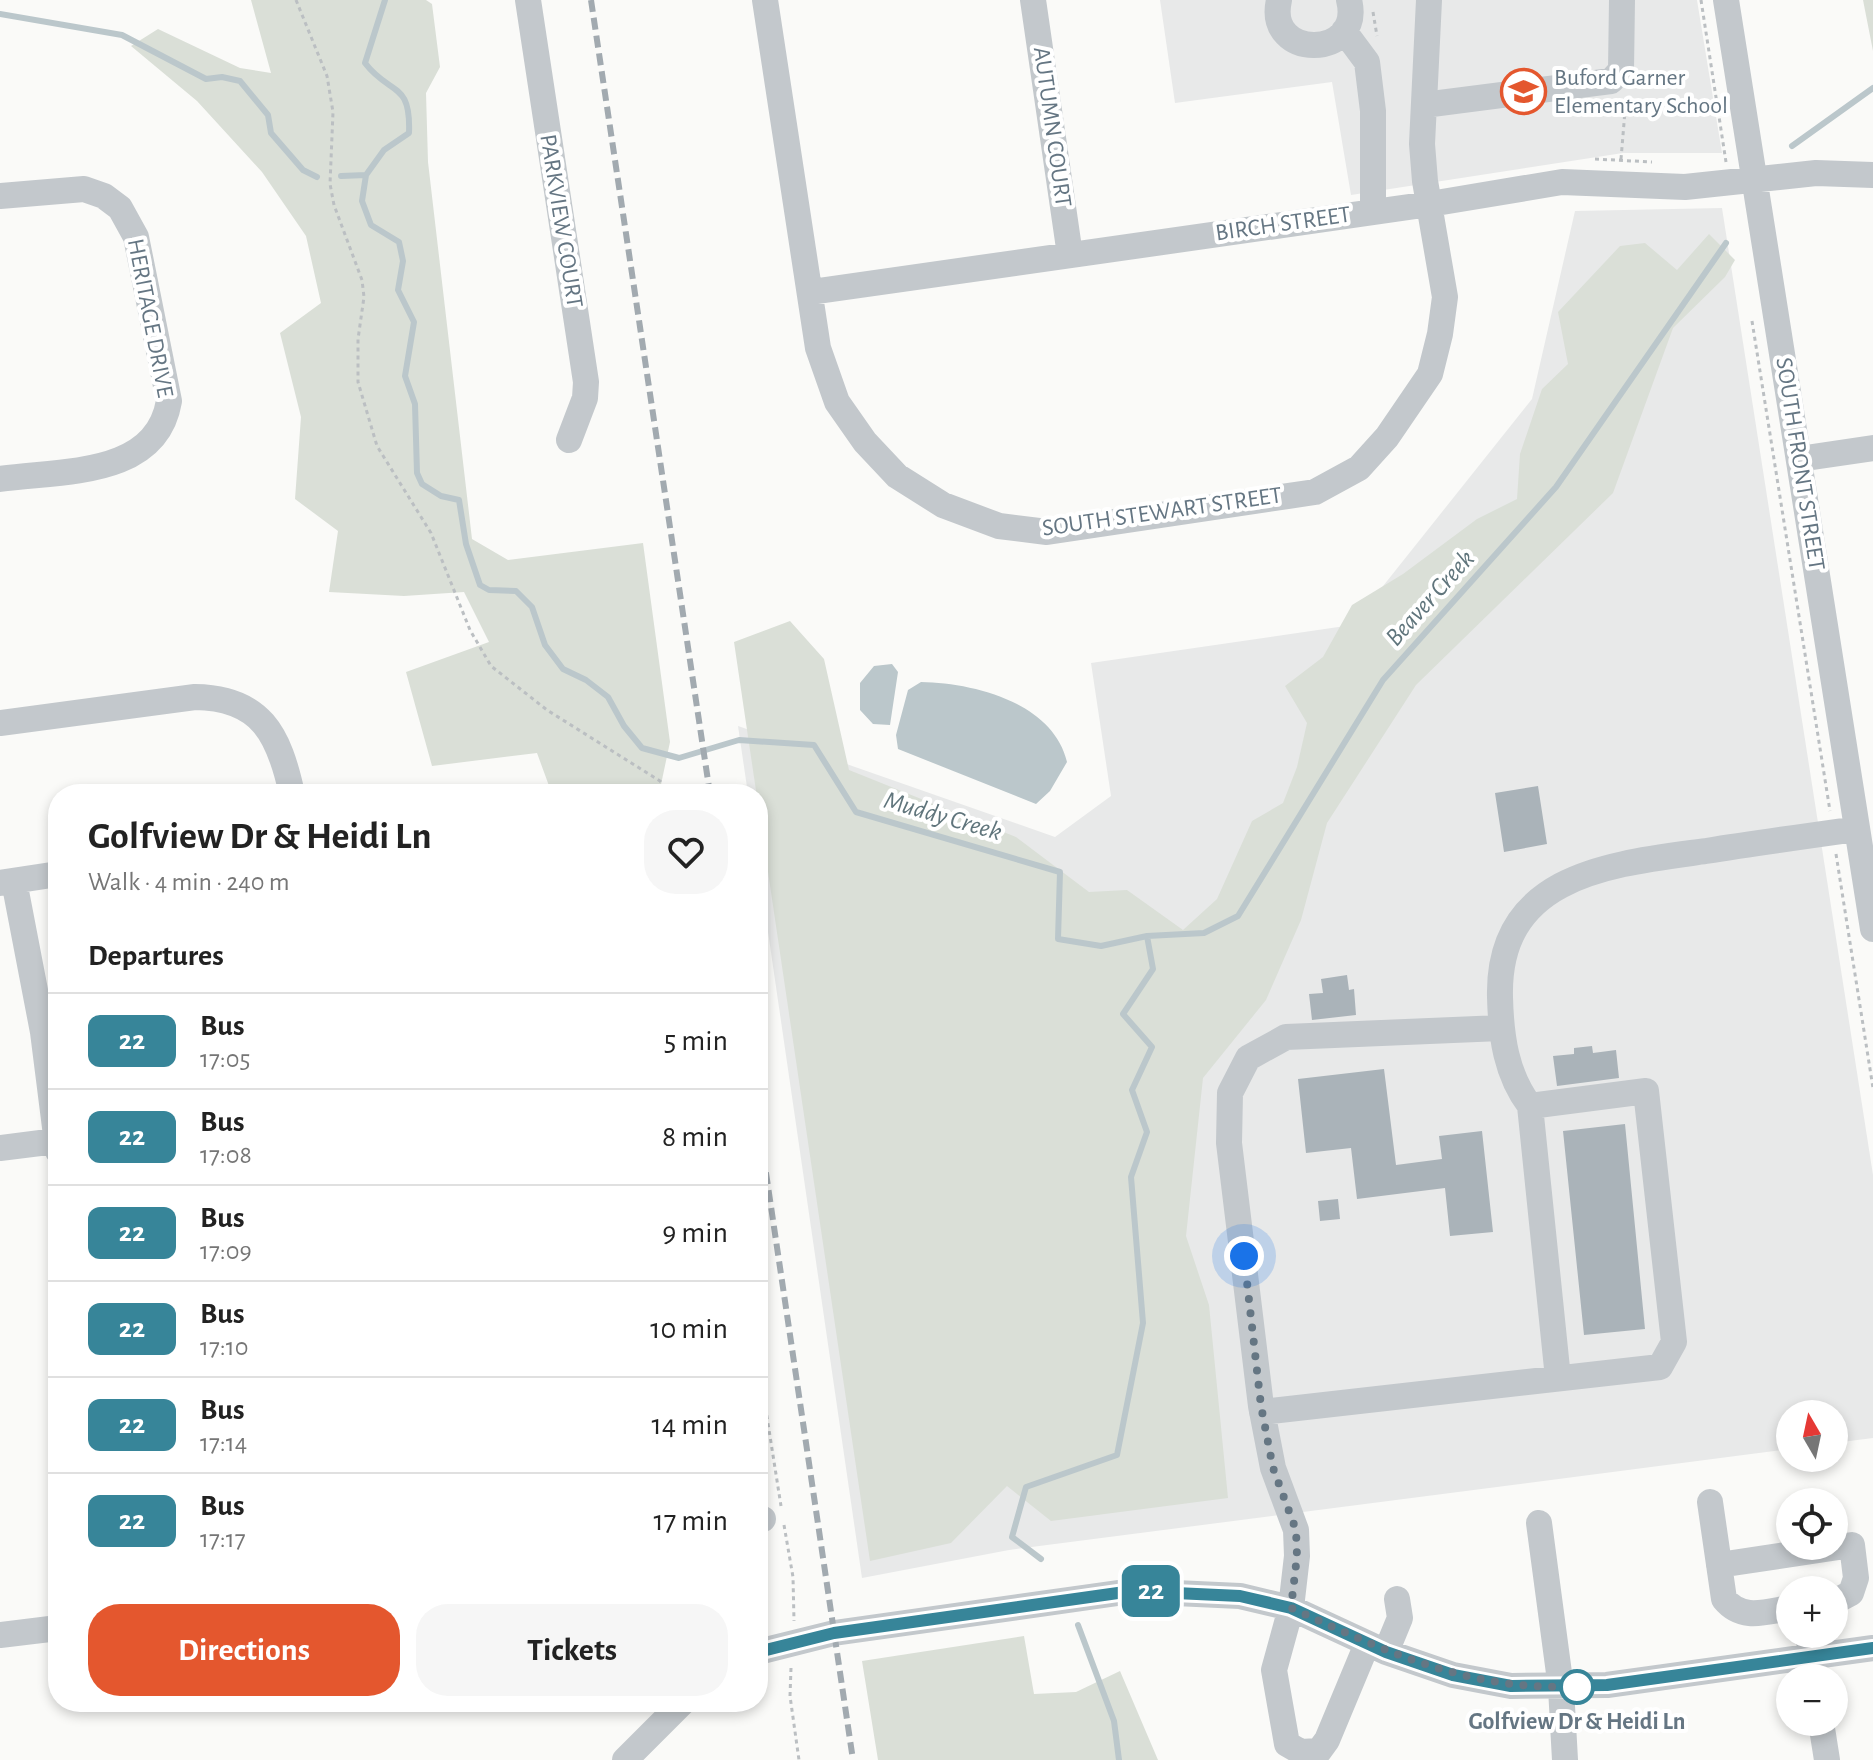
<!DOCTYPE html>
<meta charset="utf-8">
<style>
:root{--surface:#fff;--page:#f6f6f6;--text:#222;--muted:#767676;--line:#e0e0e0;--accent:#e4572e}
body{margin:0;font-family:"Alegreya Sans",sans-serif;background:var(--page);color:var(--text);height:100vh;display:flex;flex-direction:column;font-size:30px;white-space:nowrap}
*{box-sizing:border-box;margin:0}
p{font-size:26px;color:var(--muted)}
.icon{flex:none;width:44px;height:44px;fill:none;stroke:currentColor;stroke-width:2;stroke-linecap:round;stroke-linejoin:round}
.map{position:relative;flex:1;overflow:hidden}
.drawer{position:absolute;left:48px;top:784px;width:720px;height:928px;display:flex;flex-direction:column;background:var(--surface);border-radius:32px;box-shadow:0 4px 12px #0003}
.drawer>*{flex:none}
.badge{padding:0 16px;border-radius:12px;font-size:28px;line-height:52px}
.needle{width:52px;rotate:351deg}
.tools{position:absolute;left:1776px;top:1400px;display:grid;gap:16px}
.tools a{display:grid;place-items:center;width:72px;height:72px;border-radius:50%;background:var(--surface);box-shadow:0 4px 12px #0003;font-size:40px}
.you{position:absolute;width:40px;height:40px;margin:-20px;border:6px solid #fff;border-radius:50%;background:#1a73e8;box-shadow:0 0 0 12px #1a73e833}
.map>.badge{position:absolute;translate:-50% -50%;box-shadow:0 0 0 4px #fff}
h2{padding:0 40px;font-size:30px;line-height:72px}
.round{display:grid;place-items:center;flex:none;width:84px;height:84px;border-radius:32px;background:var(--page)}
.summary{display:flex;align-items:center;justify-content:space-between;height:136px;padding:0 40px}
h1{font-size:38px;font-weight:600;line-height:60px}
.button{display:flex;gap:16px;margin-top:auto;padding:16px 40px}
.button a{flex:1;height:92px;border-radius:32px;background:var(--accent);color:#fff;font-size:32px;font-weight:600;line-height:92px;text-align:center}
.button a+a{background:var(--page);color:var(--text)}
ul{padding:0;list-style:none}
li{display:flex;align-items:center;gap:24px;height:96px;padding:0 40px;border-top:2px solid var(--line)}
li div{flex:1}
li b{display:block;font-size:30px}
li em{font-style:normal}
li .badge{min-width:88px;font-weight:700;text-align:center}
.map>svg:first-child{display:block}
</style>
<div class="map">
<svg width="1873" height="1760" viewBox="0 0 1873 1760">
<rect width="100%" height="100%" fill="#fafaf8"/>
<path fill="#e8e9e9" d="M1160 0H1697L1722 153H1623L1351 195 1332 82 1175 103Z
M1722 208 1873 1175V1438L1834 1443V1414H1790V1449L1009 1550 862 1578 758 863V794H748L738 726 1055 837 1111 796 1091 663 1352 625 1532 399 1575 211Z"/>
<path fill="#dadfd7" d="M251 0H426L432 4 440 67 426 93 428 162 472 539 508 560 643 543 670 742 659 794H552L537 753 432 766 406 672 489 642 464 592 404 596 329 592 338 531 295 499 301 417 280 333 321 303 306 236 262 172 197 101 131 46 158 29 240 68 271 73Z
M1863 0H1873V51Z
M1709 234 1735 260 1725 277 1673 328 1613 493 1416 685 1327 823 1301 920 1266 1000 1203 1078 1186 1236 1209 1305 1228 1498 1051 1521 1007 1486 951 1543 870 1561 734 642 790 621 824 659 849 770 1016 837 1089 892 1127 890 1183 930 1217 899 1252 821 1283 803 1297 767 1307 723 1285 686 1323 657 1352 605 1403 574 1477 519 1517 499 1520 454 1542 389 1568 364 1558 312 1620 246 1645 243 1677 270Z
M1024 1636 1034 1694 1076 1692 1120 1671 1158 1760H878L862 1661Z"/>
<path fill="#bbc7cb" d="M892 664 898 672 890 725 873 724 860 710V683L874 666Z
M921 682C975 683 1053 703 1067 762L1050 791 1036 804 898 749 896 735 908 690Z"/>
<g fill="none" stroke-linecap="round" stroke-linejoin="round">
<path stroke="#bbc7cb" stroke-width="6" d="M385 0 365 63C390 96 411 80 409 133L384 150 366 175 362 201 371 225 399 242 403 261 398 290 414 322 405 376 415 404 417 473 422 484 441 496 459 500 466 544 480 585 489 590 516 591 532 607 545 645 563 669 586 680 608 697 624 726 642 748 679 758 739 740 814 745 856 812 1060 872 1058 939 1101 946 1147 936 1153 969 1123 1014 1152 1047 1132 1090 1147 1132 1131 1177 1143 1323 1117 1455 1026 1487 1012 1537 1041 1559
M0 14 122 35 206 79 222 77 240 81 268 115 271 133 303 170 317 177
M1792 146 1873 88
M341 176 366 175
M1147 936 1204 933 1238 916 1383 680 1556 487 1726 243
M1078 1625 1114 1721 1119 1760"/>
</g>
<path fill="#aab3b9" d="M1538 786 1547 844 1504 852 1495 793Z
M1347 975 1349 990 1354 989 1356 1015 1312 1020 1309 994 1323 993 1321 979Z
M1592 1046 1593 1053 1616 1050 1619 1078 1557 1086 1553 1056 1574 1054V1048Z
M1384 1069 1396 1165 1442 1159 1439 1136 1482 1131 1493 1232 1450 1236 1445 1188 1357 1199 1351 1148 1306 1153 1298 1079Z
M1625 1124 1645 1329 1584 1335 1563 1131Z
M1338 1199 1340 1219 1320 1221 1318 1201Z"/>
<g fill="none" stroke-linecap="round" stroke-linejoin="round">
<path stroke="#bbbfc2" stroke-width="3" stroke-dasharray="4 4" stroke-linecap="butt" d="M296 0 327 76 333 112 330 184 334 205 362 280 364 297 358 339V382L377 446 431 533 470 630 491 666 547 710 660 781 671 794
M1701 0 1726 162
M1373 12 1377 36
M1595 159 1652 162
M1621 159 1626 99
M1752 321 1830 811
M1836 854 1873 1088
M758 1360 781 1506
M784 1525 793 1577 794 1621
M791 1668 790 1696 799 1760"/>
<path stroke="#c3c8cc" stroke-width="26" d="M528 0 586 382 585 398 569 440
M765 0 818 348 837 402 865 442 897 476 943 505 999 526 1047 532 1315 492 1359 468 1387 437 1430 374 1440 334 1445 297 1425 181 1422 144 1429 0
M1033 0 1070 255
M1279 0C1265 61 1364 59 1349 0
M1726 0 1873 929
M1344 31 1367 62 1373 111V212
M1424 105 1611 81 1621 70 1622 0
M0 196 84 189 104 196 120 208 136 237 169 401C156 478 61 470 0 479
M811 292 1430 204 1562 182 1685 187 1816 173 1873 175
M1799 459 1873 448
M0 723 195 697C261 698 279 734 292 794
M14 881 43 1032 58 1151
M0 883 58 874
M1530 1106 1558 1378
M0 1148 56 1141
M1262 1412 1660 1367 1674 1342 1646 1091 1530 1106C1506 1074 1501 1037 1500 997 1497 873 1613 864 1706 851 1757 843 1807 836 1857 829
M1710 1502 1724 1599C1742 1621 1765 1612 1790 1608
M758 1519H763
M1539 1523 1561 1688 1565 1760
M1719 1565 1852 1545 1856 1578 1851 1593 1834 1602
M1808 1634 1814 1678
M0 1635 58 1628
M1367 1644 1327 1740 1319 1751 1301 1752 1287 1744 1274 1670 1291 1608 1297 1556 1296 1530 1273 1468 1261 1406 1229 1143 1230 1093 1248 1058 1286 1037 1501 1028
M758 1652 834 1633 1132 1591 1240 1596 1291 1608 1386 1652 1453 1675 1511 1686 1607 1685 1873 1648
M1386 1652 1400 1618 1397 1599
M1821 1722 1827 1760
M625 1760 683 1702"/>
<path stroke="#a2aab0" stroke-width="6" stroke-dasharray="12 6" stroke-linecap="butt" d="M591 0 710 794
M758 1119 853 1760"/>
</g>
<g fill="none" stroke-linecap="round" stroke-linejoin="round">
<defs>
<path id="line" d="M758 1652 834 1633 1132 1591 1240 1596 1291 1608 1386 1652 1453 1675 1511 1686 1607 1685 1873 1648"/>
</defs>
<use href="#line" stroke="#fff" stroke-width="18"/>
<use href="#line" stroke="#378599" stroke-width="12"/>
<path stroke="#657683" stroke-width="8" stroke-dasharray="0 14.4" d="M1244 1256 1261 1406 1273 1468 1296 1530 1297 1556 1291 1608C1390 1653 1472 1693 1584 1686L1577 1687"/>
</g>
<defs>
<symbol id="school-ring" viewBox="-11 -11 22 22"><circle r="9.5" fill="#fff" stroke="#e4572e" stroke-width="1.5"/><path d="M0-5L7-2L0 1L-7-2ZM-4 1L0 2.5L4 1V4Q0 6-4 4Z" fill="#e4572e"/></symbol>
</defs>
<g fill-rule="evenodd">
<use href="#school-ring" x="1498" y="66" width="51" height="51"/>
</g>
<circle fill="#fff" stroke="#378599" stroke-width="4" cx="1577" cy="1687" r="16"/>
<g text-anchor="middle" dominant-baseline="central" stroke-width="8" stroke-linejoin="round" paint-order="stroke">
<g font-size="24" fill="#657683" stroke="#fff" text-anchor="start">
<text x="1554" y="78">Buford Garner<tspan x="1554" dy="28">Elementary School</tspan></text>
</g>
<g font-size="24" fill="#657683" stroke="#fff">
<text transform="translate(1052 127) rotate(82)">AUTUMN COURT</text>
<text transform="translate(561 221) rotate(81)">PARKVIEW COURT</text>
<text transform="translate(1283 224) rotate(-8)">BIRCH STREET</text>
<text transform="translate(150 318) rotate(79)">HERITAGE DRIVE</text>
<text transform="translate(1800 464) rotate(81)">SOUTH FRONT STREET</text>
<text transform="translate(1162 512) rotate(-8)">SOUTH STEWART STREET</text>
</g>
<g font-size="24" font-weight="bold" fill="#657683" stroke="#fff">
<text x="1577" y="1722">Golfview Dr &amp; Heidi Ln</text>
</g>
<g font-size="26" font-style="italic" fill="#60757c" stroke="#fff">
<text transform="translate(1430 598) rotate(-48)">Beaver Creek</text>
<text transform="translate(943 816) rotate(16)">Muddy Creek</text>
</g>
</g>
</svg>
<div class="tools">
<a><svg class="needle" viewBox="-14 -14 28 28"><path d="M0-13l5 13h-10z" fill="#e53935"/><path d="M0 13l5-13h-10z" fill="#767676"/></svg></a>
<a><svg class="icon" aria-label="locate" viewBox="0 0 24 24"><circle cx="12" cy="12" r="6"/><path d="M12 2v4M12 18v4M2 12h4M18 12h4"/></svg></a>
<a>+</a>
<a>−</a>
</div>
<div class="you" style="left:1244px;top:1256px"></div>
<b class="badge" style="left:1151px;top:1591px;background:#378599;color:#fff">22</b>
<section class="drawer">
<div class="summary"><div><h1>Golfview Dr &amp; Heidi Ln</h1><p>Walk · 4 min · 240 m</p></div><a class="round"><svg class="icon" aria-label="heart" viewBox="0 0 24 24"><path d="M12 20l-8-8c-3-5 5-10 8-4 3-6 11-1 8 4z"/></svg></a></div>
<h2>Departures</h2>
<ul>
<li><span class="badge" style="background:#378599;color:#fff">22</span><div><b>Bus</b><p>17:05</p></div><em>5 min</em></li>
<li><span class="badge" style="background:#378599;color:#fff">22</span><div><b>Bus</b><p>17:08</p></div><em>8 min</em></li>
<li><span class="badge" style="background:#378599;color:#fff">22</span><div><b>Bus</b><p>17:09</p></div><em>9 min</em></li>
<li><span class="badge" style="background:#378599;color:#fff">22</span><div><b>Bus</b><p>17:10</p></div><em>10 min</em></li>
<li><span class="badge" style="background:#378599;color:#fff">22</span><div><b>Bus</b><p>17:14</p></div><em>14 min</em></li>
<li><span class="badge" style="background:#378599;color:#fff">22</span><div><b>Bus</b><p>17:17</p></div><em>17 min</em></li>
</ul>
<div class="button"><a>Directions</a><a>Tickets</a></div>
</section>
</div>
